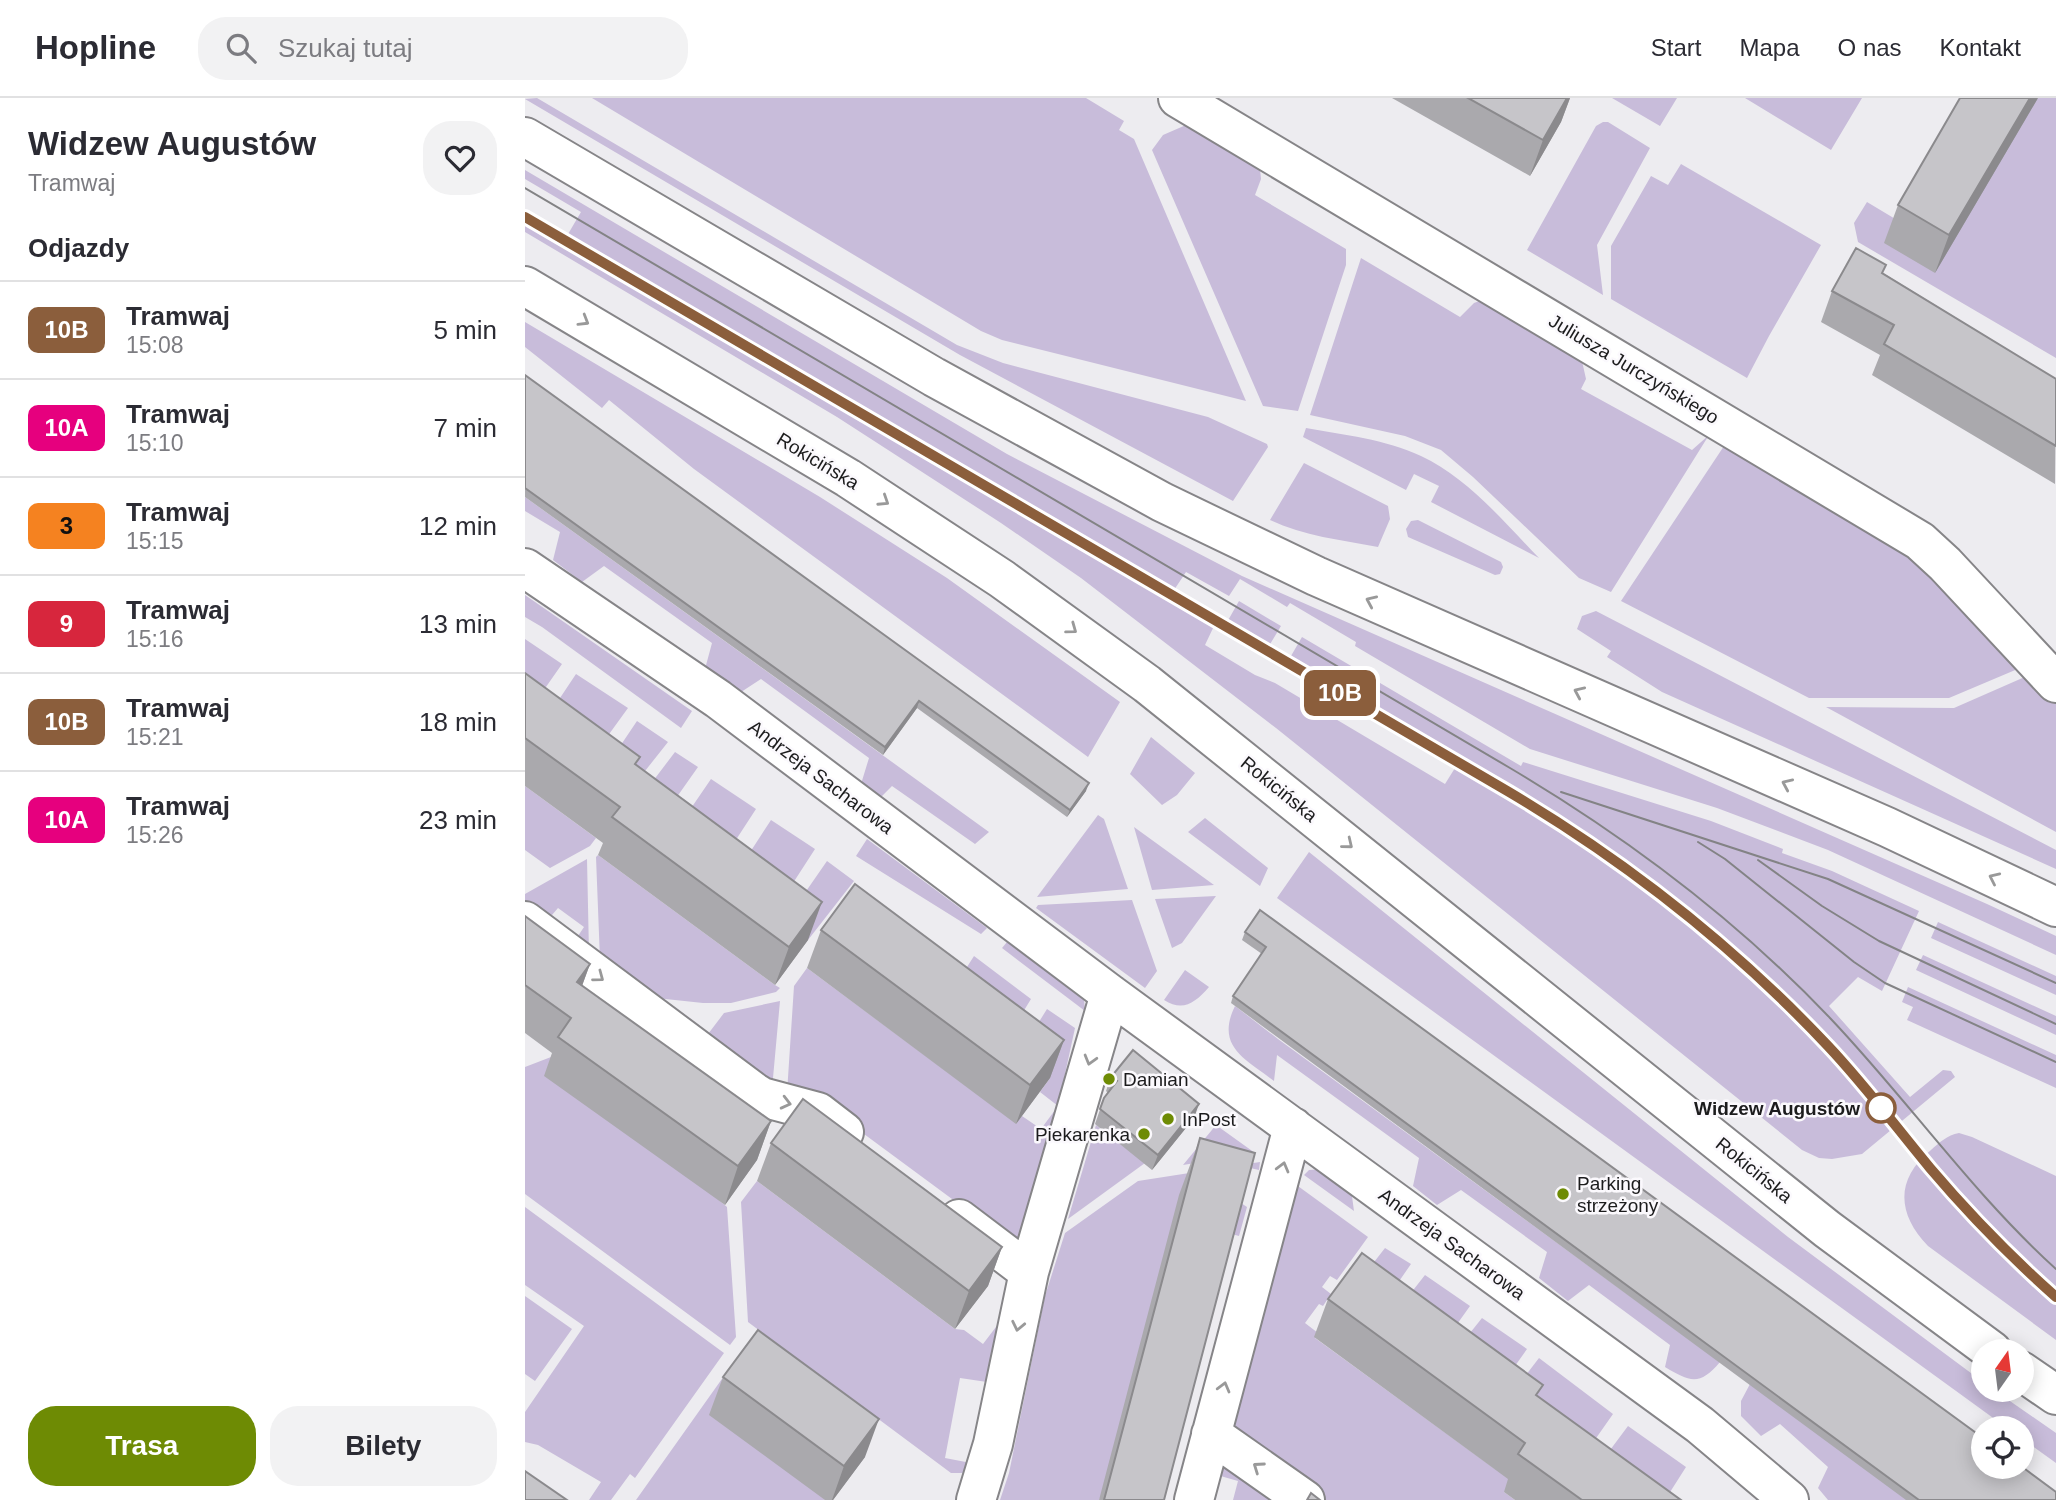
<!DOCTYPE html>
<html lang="pl">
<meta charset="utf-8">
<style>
:root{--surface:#fff;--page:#f2f2f3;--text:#2b2b33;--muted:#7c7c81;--line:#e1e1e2;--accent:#6e8b04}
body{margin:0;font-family:Arial,sans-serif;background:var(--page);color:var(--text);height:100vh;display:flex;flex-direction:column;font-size:26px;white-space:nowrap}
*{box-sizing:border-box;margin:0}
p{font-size:23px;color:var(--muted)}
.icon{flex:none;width:38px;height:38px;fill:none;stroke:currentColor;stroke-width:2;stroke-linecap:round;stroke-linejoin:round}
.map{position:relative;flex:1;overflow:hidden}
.details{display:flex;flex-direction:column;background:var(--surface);width:525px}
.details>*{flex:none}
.badge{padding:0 14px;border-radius:10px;font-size:24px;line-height:46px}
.needle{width:46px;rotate:14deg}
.fabs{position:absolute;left:1446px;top:1241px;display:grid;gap:14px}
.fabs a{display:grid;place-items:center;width:63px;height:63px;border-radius:50%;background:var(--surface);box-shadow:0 4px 18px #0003;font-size:35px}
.map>.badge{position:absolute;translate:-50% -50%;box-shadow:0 0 0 4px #fff}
h2{padding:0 28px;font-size:26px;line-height:63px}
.round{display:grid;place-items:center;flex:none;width:74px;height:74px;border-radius:28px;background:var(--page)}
.summary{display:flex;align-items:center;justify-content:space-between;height:119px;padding:0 28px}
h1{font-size:33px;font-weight:700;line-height:52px}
.button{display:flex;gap:14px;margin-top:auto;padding:14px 28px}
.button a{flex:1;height:80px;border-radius:28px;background:var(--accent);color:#fff;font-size:28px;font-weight:700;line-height:80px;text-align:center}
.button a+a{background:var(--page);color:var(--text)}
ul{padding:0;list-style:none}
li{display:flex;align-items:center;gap:21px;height:98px;padding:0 28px;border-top:2px solid var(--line)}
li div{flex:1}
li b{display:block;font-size:26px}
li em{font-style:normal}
li .badge{min-width:77px;font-weight:700;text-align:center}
header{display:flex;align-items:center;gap:42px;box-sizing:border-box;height:98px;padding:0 35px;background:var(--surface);border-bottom:2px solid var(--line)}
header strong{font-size:33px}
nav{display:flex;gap:38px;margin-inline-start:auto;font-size:24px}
.search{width:490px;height:63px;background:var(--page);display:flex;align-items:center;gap:18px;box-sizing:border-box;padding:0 24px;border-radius:28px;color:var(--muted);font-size:26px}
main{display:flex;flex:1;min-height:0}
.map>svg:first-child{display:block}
</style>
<header>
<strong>Hopline</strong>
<div class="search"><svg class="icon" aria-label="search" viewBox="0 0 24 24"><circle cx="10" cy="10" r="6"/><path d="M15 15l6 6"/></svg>Szukaj tutaj</div>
<nav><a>Start</a><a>Mapa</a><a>O nas</a><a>Kontakt</a></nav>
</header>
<main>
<section class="details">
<div class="summary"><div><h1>Widzew Augustów</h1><p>Tramwaj</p></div><a class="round"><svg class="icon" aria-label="heart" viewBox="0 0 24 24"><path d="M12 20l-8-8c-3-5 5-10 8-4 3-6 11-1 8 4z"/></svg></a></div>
<h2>Odjazdy</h2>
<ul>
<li><span class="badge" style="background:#8b5e3c;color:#fff">10B</span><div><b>Tramwaj</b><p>15:08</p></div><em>5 min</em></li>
<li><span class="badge" style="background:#e6007e;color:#fff">10A</span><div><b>Tramwaj</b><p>15:10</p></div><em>7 min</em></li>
<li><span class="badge" style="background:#f58220;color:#111">3</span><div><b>Tramwaj</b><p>15:15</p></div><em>12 min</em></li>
<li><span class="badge" style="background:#d7263d;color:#fff">9</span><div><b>Tramwaj</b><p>15:16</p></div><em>13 min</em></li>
<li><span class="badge" style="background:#8b5e3c;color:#fff">10B</span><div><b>Tramwaj</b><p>15:21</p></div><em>18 min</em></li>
<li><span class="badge" style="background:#e6007e;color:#fff">10A</span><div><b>Tramwaj</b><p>15:26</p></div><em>23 min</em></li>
</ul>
<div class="button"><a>Trasa</a><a>Bilety</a></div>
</section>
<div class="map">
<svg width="1531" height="1402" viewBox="0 0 1531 1402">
<rect width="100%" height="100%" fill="#edecf0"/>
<path fill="#c8bcda" d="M12 0 432 247 478 265 683 319 742 346 743 349 708 403 435 257 0 1Z
M67 0H561L599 23 594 32 609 41 721 303 477 242 456 233Z
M1087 0H1152L1135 28Z
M1220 0H1337L1306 52Z
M1513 0H1531V260L1333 144 1329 125 1342 104 1372 122Z
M1078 24H1083L1125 50 1072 147 1078 197 1002 152 1071 28Z
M661 27 735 71 736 81 730 97 821 151V167L773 313 738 308 627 52 638 37Z
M1156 66 1296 147 1244 238 1222 280 1086 201V148L1126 78 1143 87Z
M0 72 482 356 717 478 1462 806 1531 838V857L1303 752 1192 710 1005 651 830 548 831 544 765 505 762 509 715 481 704 498 661 474 643 501 689 528 680 547 730 577 750 585 920 686 930 670 759 570 777 539 996 668 998 664 1186 723 1258 751 1257 755 1307 773 1394 813 1357 893 1333 879 1304 908 1385 999 1418 972 1426 973 1430 979 1337 1056 1307 1061 1294 1060 1277 1052 751 630 556 480 476 425 312 319 0 134V127L36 148 56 114 0 81Z
M836 160 935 219 949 205 957 202 1057 263 1061 281 1056 291 1167 352 1184 337 1086 494 1054 480 948 379 916 352 880 338 785 317Z
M0 224 295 399 422 480 595 604 563 659 169 371 84 302 77 310 0 249Z
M781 330C819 337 860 341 896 358 943 380 979 424 1014 460L906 404 914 388 889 376 881 392 778 339Z
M1201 345 1382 451 1495 570 1424 600H1284L1096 503Z
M779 365 863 408 865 421 853 449C816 442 779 438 745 422Z
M0 399 464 734 450 746 367 688 355 700 336 686 344 660 236 581 213 596 180 571 187 545 79 468 57 484 28 462 35 434 0 413Z
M893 422 976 464 978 469 975 476 970 477 883 439 881 431 886 423Z
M0 497 167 613 156 630 17 529 0 519Z
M714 503 756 528 738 558 697 533Z
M1071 513 1531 752V771L1137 594 1082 559 1086 553 1052 531 1057 518Z
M0 541 37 566 0 619Z
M51 576 103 610 61 668 13 633Z
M1502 578 1531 606V734L1301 609 1429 610Z
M112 623 143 644 101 697 75 678Z
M626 639 670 675 652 697 637 707 605 676Z
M150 654 173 669 130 730 106 712Z
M186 681 231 711 190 774 145 741Z
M0 688 71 740 65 748 25 770 0 752Z
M573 717 579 721 603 791 512 799Z
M680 720 743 770 735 788 663 734Z
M246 722 290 751 248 816 205 785Z
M609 729 689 787 627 792Z
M342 741 462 830 456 836 331 758Z
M784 754 1263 1139 1458 1284V1292H1469L1531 1335V1365L1496 1340V1330H1482L752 800Z
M73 757 250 887 255 890 251 894 206 905H178L122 899 75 862 71 759Z
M62 761 64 855 49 844 59 829 33 810 21 824 0 809V796Z
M302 763 329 783 283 842 259 825Z
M691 798 657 845 647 850 630 801Z
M607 802 632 873 620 890 511 810 513 807Z
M1413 824 1531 878V897L1406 840Z
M482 844 559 900 560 913 477 850Z
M1398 857 1531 918V937L1391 872Z
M449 858 506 901 479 945 421 902Z
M282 870 491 1025 497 1018 516 1031 533 1008 515 994 525 980 494 956 522 911 550 930 533 1008 495 1143 488 1146 297 1005 262 995 269 888Z
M660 872 684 889C670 905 658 914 639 902Z
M1383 889 1531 957V990L1382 922 1388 909 1377 904Z
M255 903 247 991 180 940 199 915Z
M710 908 753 941 1195 1264C1175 1288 1165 1284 1140 1269L1145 1247 1064 1187 1043 1203 1014 1180 1022 1154 936 1092 912 1107 888 1088 894 1060 752 957 749 983C721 961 690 949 710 908Z
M26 959 202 1109 211 1239 205 1247 0 1096V969Z
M571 1027 620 1065 543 1121Z
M691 1027 730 1055 658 1067Z
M1434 1035 1447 1039 1531 1078V1242L1403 1148C1372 1116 1370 1081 1406 1052 1414 1045 1422 1037 1434 1035Z
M735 1064 734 1072 725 1070 716 1105 722 1109 714 1138 703 1135 574 1402H475L484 1375 520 1198 540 1135 613 1083Z
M800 1071 826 1091 829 1113 779 1077 784 1072Z
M232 1083 430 1231 439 1232 458 1246 474 1225 462 1284 435 1280 420 1360 446 1365 444 1372 437 1375H426L223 1224 216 1104Z
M766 1083 843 1139 812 1182 805 1178 797 1189 806 1196 798 1208 794 1206 780 1225 793 1235 790 1240 970 1371 978 1307 1014 1260 1088 1316 1048 1373 979 1394 990 1402H795L708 1339 704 1321Z
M0 1109 199 1255 110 1380 105 1376 86 1402H64L76 1384 13 1347 0 1344V1314L59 1228 0 1187Z
M860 1150 886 1166 852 1215 825 1195Z
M900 1177 945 1208 910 1257 864 1223Z
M0 1198 47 1231 10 1283 0 1276Z
M957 1220 1002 1251 968 1299 921 1265Z
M221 1247 255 1271 300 1402H111Z
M1225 1286 1384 1402H1303L1293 1390 1303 1369 1255 1326 1236 1338 1216 1318V1303Z
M1103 1328 1161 1369 1140 1402 1062 1383Z
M707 1368 756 1402H708L713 1383 692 1377 697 1371Z"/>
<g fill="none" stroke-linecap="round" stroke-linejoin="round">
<defs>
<path id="minor" d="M653 0 1395 443 1420 466 1531 585
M0 470 193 601 585 896 1175 1327 1264 1402
M0 823 229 994 237 999 293 1014 319 1034
M434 1121 504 1174
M686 1336 780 1402
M451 1402 468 1346 504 1174 585 896
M669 1402 768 1029"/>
<path id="major" d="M0 39 409 279 637 404 791 478 1362 729 1531 809
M0 188 323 380 477 481 622 586 1302 1131 1467 1253
M1496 1273 1531 1297"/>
</defs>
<use href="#minor" stroke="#868588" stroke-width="42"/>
<use href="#major" stroke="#868588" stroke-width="42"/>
<use href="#minor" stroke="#fff" stroke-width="38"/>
<use href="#major" stroke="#fff" stroke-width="38"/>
<path stroke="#838385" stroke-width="2" d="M0 90 985 670C1103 740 1211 821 1305 920 1383 1002 1447 1095 1531 1171
M0 119 984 694C1102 765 1208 847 1303 948 1339 986 1371 1029 1405 1070 1444 1116 1486 1159 1531 1199
M1036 694 1303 781 1531 885
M1173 744 1200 761 1329 864 1360 885 1531 964
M1233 762 1297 808 1354 843 1531 926"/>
</g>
<path fill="#aaa9ad" d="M867 0H1045L1036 24 1005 78Z
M1513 0 1410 175 1359 145 1373 107Z
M1358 175 1531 281 1530 386 1347 277 1355 257 1296 224 1307 193Z
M0 277 561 693 542 719 392 610 358 657 0 399Z
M0 575 112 668 283 842 250 887 73 757 78 745 0 688Z
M0 818 65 866 57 888 246 1023 232 1062 200 1107 19 978 27 955 0 935Z
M296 832 539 942 525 980 491 1026 282 870Z
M720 834 1531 1402H1381L706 905 708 898 737 856 717 842Z
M586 979 669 1020 627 1072 570 1026 579 1000 583 995 581 993Z
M675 1040 639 1402H574L654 1097Z
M246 1045 477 1149 463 1188 430 1231 232 1083Z
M803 1201 1014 1299 1156 1402H990L979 1394 983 1381 789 1239Z
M198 1279 340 1359 308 1402H300L184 1317Z"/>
<path fill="#8b8a8d" d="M1042 0H1045L1036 24 1005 78 1018 42Z
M1505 0H1513L1410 175 1424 137Z
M394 603 392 610 358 657 360 649Z
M564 685 561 693 542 719 545 712Z
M297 804 283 842 250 887 264 849Z
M65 866 51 904 52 884Z
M539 942 525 980 491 1026 505 987Z
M674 1006 669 1020 627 1072 633 1057Z
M246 1023 232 1062 200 1107 213 1068Z
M477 1149 463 1188 430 1231 444 1193Z
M354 1321 340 1359 308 1402H307L319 1368Z"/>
<path fill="#c6c5c9" stroke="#8b8a8d" stroke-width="2" d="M943 0H1042L1018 42Z
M1435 0H1505L1424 137 1373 107Z
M1331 150 1361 167 1357 175 1531 281V348L1359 246 1369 227 1307 193Z
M0 277 564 685 545 712 394 603 360 649 0 390Z
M0 575 115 659 110 666 297 804 264 849 87 719 95 709 0 640Z
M330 786 539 942 505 987 296 832Z
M735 812 1458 1340V1368H1496L1531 1394V1402H1394L708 898 741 849 720 834Z
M0 818 65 866 52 884 246 1023 213 1068 33 939 46 920 0 887Z
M608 952 674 1006 633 1057 575 1011 579 1000 592 983 586 979Z
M278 1001 477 1149 444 1193 246 1045Z
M675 1040 730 1055 639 1402H579Z
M837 1155 1018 1287 1011 1297 1156 1402H1057L993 1356 1000 1345 803 1201Z
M233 1232 354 1321 319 1368 198 1279Z
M0 1373 42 1402H0Z
M786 1395 795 1402H782Z"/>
<defs><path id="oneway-chevron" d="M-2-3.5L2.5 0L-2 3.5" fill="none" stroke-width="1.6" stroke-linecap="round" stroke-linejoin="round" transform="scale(1.75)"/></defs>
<g stroke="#999">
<use href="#oneway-chevron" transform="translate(59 223) rotate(31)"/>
<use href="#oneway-chevron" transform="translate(359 403) rotate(33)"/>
<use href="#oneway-chevron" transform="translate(846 503) rotate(-156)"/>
<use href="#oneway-chevron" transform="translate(547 531) rotate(36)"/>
<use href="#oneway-chevron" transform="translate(1054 594) rotate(-156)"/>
<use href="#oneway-chevron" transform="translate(1262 686) rotate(-156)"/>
<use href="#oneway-chevron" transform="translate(823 746) rotate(39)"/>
<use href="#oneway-chevron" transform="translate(1469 780) rotate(-155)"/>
<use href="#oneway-chevron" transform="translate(74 879) rotate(37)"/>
<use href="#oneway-chevron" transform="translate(565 962) rotate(106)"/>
<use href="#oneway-chevron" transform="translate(261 1005) rotate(14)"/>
<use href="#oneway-chevron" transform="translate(758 1069) rotate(-75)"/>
<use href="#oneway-chevron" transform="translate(493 1228) rotate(102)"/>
<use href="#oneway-chevron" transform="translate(699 1289) rotate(-75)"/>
<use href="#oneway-chevron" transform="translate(733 1369) rotate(-145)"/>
</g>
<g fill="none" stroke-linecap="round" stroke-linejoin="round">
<defs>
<path id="line" d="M0 119 984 694C1102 764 1208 847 1303 948 1339 986 1371 1029 1405 1070 1444 1116 1486 1159 1531 1199"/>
</defs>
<use href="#line" stroke="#fff" stroke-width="16"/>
<use href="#line" stroke="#8b5e3c" stroke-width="10"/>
</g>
<g fill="#6e8b04" stroke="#fbf9fd" stroke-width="2.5">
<circle cx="584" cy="981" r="7"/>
<circle cx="643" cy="1021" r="7"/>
<circle cx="619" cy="1036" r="7"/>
<circle cx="1038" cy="1096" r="7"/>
</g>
<circle fill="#fff" stroke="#8b5e3c" stroke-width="3.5" cx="1356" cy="1010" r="14"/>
<g text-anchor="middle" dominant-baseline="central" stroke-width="5" stroke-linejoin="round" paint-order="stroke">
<g font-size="19" fill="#1c1c1d" stroke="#fbf9fd">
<text transform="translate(1109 271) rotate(31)">Juliusza Jurczyńskiego</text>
<text transform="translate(293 363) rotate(31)">Rokicińska</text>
<text transform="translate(296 679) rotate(37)">Andrzeja Sacharowa</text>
<text transform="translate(754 691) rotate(39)">Rokicińska</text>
<text transform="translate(1229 1072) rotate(39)">Rokicińska</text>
<text transform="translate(927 1146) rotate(36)">Andrzeja Sacharowa</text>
</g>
<g font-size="19" fill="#1c1c1d" stroke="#fbf9fd" text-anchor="start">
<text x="598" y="981">Damian</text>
<text x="657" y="1021">InPost</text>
<text x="605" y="1036" text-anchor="end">Piekarenka</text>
<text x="1052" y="1085">Parking<tspan x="1052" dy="22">strzeżony</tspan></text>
</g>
<g font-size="19" font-weight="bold" fill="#1c1c1d" stroke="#fbf9fd" text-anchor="end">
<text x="1335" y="1010">Widzew Augustów</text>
</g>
</g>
</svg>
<div class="fabs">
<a><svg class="needle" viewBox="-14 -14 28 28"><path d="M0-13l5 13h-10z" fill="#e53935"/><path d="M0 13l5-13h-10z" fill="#7c7c81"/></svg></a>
<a><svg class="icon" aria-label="locate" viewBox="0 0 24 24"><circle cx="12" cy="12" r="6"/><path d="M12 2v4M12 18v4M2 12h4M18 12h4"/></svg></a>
</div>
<b class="badge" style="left:815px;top:595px;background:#8b5e3c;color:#fff">10B</b>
</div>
</main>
